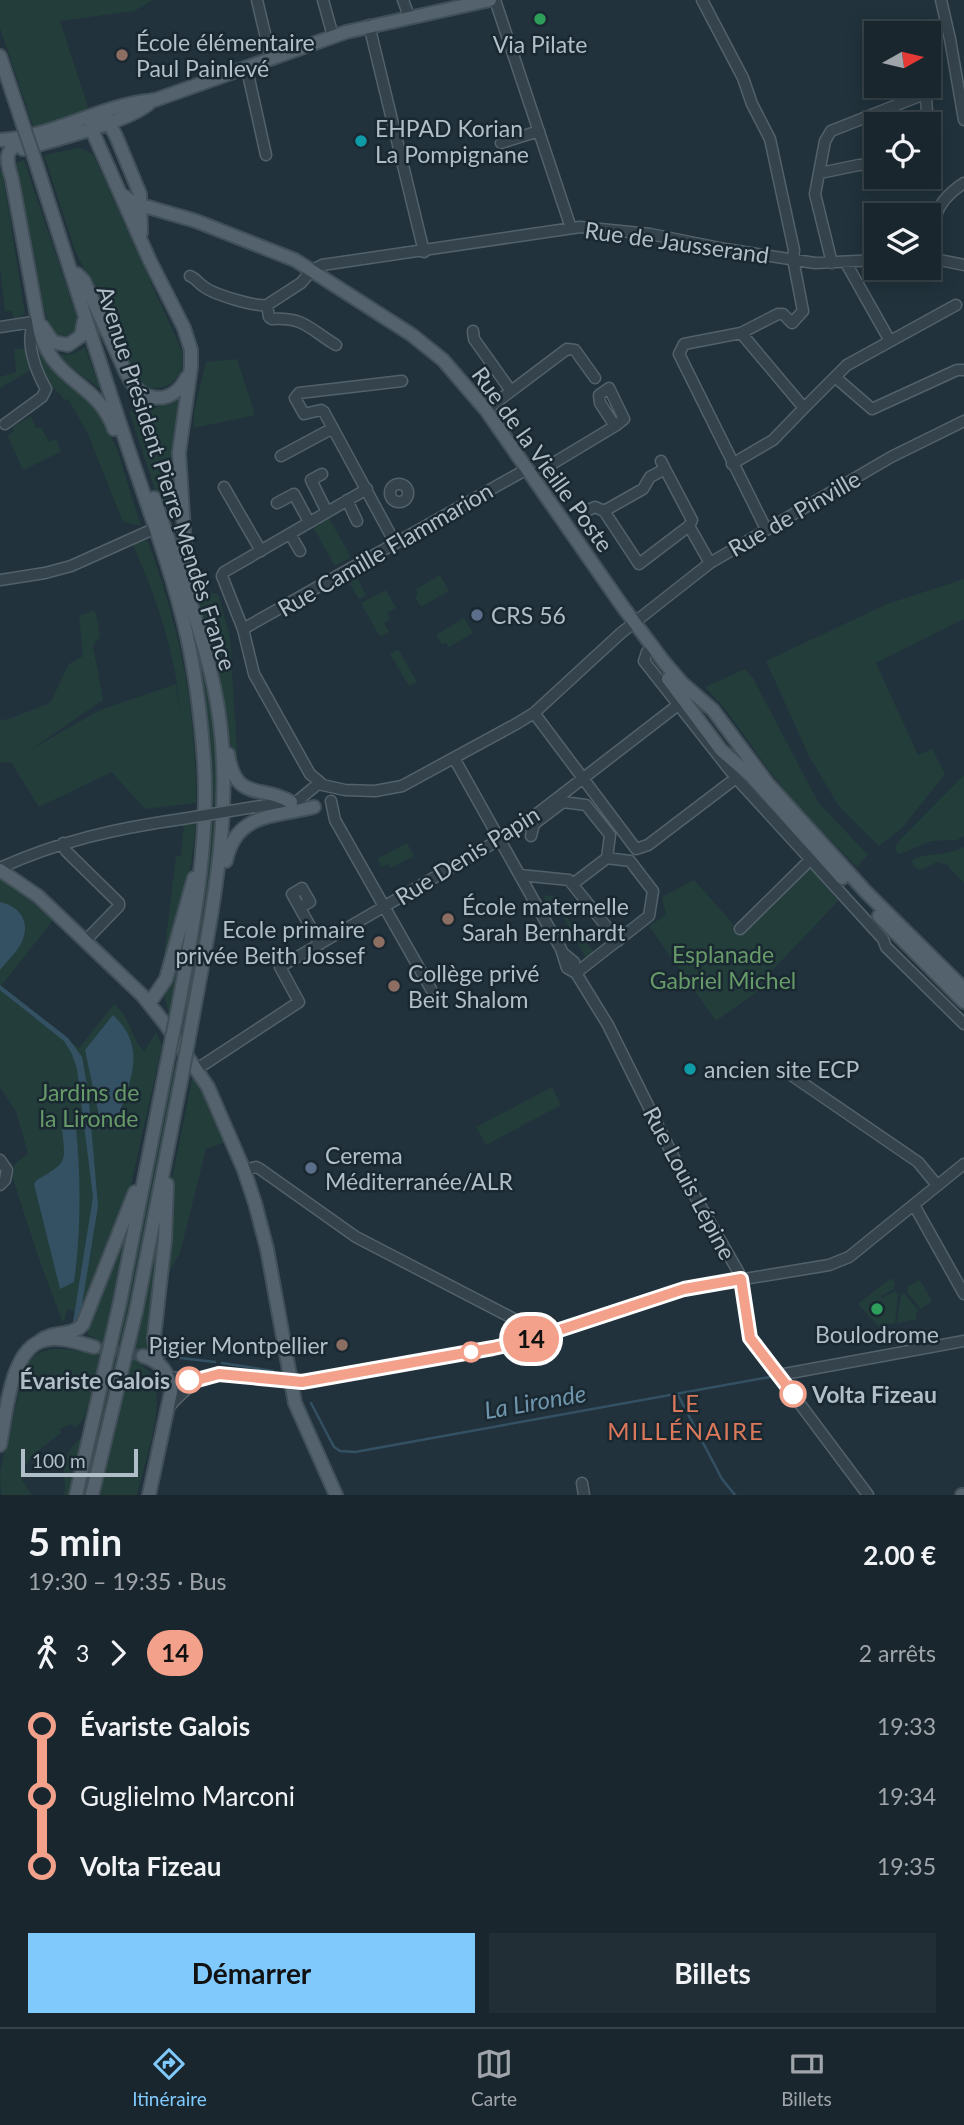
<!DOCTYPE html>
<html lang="fr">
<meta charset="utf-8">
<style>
:root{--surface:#19262d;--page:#222e35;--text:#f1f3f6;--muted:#9fa5aa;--line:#374349;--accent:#80c9fd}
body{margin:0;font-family:Lato,sans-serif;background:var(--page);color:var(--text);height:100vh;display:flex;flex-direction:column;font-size:26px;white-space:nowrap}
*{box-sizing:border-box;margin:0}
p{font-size:23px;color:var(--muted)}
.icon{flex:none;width:38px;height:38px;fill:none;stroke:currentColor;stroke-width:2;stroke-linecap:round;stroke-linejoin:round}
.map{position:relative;height:1495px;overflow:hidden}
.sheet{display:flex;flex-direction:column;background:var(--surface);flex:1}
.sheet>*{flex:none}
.badge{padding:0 14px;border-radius:23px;font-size:24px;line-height:46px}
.needle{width:46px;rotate:82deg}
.buttons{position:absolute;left:864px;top:21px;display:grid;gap:14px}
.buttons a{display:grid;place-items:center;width:77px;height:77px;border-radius:0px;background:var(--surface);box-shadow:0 4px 18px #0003,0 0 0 2px var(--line);font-size:35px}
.scale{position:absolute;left:21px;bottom:18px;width:117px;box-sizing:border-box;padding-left:7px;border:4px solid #b0bec8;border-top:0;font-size:19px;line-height:24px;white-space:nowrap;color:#b0bec8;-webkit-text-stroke:5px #1a2831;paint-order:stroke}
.map>.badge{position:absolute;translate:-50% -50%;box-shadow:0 0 0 4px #fff}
.legs{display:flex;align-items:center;gap:10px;height:77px;padding:0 28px;font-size:23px}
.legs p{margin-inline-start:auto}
.summary{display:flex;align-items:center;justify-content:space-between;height:119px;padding:0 28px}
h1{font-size:38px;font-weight:700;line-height:52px}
.cta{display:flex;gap:14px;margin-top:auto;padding:14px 28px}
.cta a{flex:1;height:80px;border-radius:0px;background:var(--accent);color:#111;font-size:28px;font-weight:700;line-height:80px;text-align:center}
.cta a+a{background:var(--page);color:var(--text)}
ul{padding:0 28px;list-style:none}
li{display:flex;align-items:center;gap:24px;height:70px;font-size:26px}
li i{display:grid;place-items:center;width:10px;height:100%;margin:0 9px;background:currentColor}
li i::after{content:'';width:18px;height:18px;margin:-9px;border:5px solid;border-radius:50%;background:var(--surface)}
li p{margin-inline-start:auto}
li:first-child i{background:linear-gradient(#0000 50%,currentColor 0)}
li:last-child i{background:linear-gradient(currentColor 50%,#0000 0)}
.tab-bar{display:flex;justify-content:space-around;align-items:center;height:98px;border-top:2px solid var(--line);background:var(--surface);font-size:19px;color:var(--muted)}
.tab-bar a{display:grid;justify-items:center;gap:4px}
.tab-bar .selected{color:var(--accent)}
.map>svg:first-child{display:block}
</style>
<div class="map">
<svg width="964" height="1495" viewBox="0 0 964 1495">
<rect width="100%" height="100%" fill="#21323c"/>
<path fill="#233d3b" d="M0 0H153L134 11 60 21 89 110 34 129 0 28Z
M80 148 93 154 182 351C188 379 164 397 138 383L74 248 44 155Z
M24 160 78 320 77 333 68 341 56 338 51 333 31 263 16 163Z
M0 170 3 174 25 314 15 319 11 311H5L0 268Z
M33 340H37L44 358 58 375 97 408 117 449 141 526 123 522 88 434 68 399 64 400 61 395 44 380Z
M85 347 100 389 56 355 73 354Z
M14 349H28L31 370 0 388V377L16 372Z
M237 359 255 415 194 428V412L206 362Z
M187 383 174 428 172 462 175 502 160 505 129 410 140 415C163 405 170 402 187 383Z
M31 416 36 428 41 427 49 442 56 439 61 452 23 470 7 435 14 432 13 427Z
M329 518 351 557 335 566 313 527Z
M144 540 148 542C181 631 196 707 196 803L145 809 112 772 39 807 11 762 0 763V719L6 720 50 703 69 664 83 656 79 616 95 610 100 636 93 646 103 700 30 750 100 710 176 684 180 715C177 655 157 600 133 545Z
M191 549C198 565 197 581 202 598L207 593 218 594 230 638 238 768 234 762 210 642 198 602Z
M393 549 397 550 355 574 366 595 359 599 347 579 331 587 330 585Z
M440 575 449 591 421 607 415 597 418 594 416 589Z
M964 579V619L876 663 918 755 932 749 945 774 903 827 879 846 838 805 808 754 766 661 887 604Z
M386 590 396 608 387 613 390 619 384 623 389 632 380 637 361 603Z
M188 611 209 688 216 729 218 805 209 806Z
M464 618 473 633 449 647 446 643 442 644 436 635Z
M398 649 417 682 409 686 390 654Z
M745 669 753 678 818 802 868 855 857 867C825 835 792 802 765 765 746 738 729 711 705 687Z
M964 775V836L957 840 931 841 900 854 897 853 895 847 898 842Z
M219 819 216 854 187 1019 180 1013 209 821Z
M196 823 190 875 161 979 176 857 181 855 184 825Z
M407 843 414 856 390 868 388 864 382 867 377 859Z
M964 847V883L947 865 937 862 921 870 913 866 912 860C928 852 948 856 964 847Z
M813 866 841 898 761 982 764 987 716 1021 649 926 666 915 662 897 694 880 743 935Z
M0 879 35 901 54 919 1 986 79 1048 114 1004C130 1016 131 1037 144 1052L156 1032 162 1046 129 1193 83 1314 68 1309 63 1323 38 1256 11 1173 14 1172V1165L28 1153 16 1112 0 1087Z
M194 894 185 947 169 1014 163 991Z
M544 895 558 897 557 905 595 953 586 959 557 905 545 902Z
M171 1064 178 1073 139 1270 89 1495H81Z
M194 1070 226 1142 206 1149 180 1253 165 1280 171 1184Z
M552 1087 561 1105 486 1145 476 1127Z
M162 1206 152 1349 144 1351 141 1365C176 1385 143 1463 137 1495H100Z
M127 1224 130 1225 89 1403 82 1421 74 1428 72 1424 60 1429 61 1433 36 1452 23 1468 22 1480 32 1495H1L0 1472 25 1366C42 1341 70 1350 94 1354L96 1338 88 1335V1325Z
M891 1278 895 1283 894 1289 881 1296 882 1298 895 1291 898 1294 895 1323 878 1326 858 1304Z
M920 1280 932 1301 921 1309 907 1292 908 1286Z
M905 1294 919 1311 916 1313 917 1319 897 1323 901 1295Z
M86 1434 72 1495H64C66 1485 64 1481 64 1472 64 1456 72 1443 86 1434Z"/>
<path fill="#345164" d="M0 902C18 906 30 919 23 939 20 949 7 961 0 970Z
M0 985 68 1038 82 1057 88 1090 98 1206 79 1323 73 1322 93 1197 77 1069 72 1054 64 1041 0 990Z
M113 1015C149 1049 129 1081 117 1121L101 1125 85 1050Z
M62 1127 76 1128C81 1179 81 1232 74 1282L60 1289 34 1184 37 1180C69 1161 65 1163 62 1127Z"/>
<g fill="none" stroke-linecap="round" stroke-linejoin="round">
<path stroke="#345164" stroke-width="2.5" d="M163 1356 215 1362
M222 1363 273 1371
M678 1395 722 1479 735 1495
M311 1403 334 1447 340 1451 355 1452 770 1377"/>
<path stroke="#364751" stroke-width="12" stroke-dasharray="12 6" stroke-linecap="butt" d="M94 1347 143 1356"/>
<defs>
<path id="minor" d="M257 0 271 59
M323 0 333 36
M403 0 409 16
M495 0 571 228
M702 0 743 78 752 104 770 139 794 250 793 259 803 311 792 323 783 314H778L741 333 684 344 679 354 766 529
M941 0 950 39 964 120
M369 25 424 252
M245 68 248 74 266 155
M929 140V151
M501 143 539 131
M820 173 859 165 877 164
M930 258 964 265
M934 259C931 223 932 204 964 183
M832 263 815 194 825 141 831 131 922 95 926 98 928 124
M846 263 890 341
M190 276C197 279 197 282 203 286 212 294 255 307 267 305L301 283 312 270 322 265 580 227 650 234 725 249 815 263 877 260
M267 305 269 317 272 319C305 317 309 329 336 345
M0 327 39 321
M473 331 474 339 511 391
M835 377 872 409 957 370H964
M804 408 847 365 956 305
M486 410 567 349 575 350 595 378
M5 424 42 397 46 389C37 373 25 344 33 325L39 321
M281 456 333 428
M661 461 665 469 692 520 689 526 639 564 604 511 643 489 650 477 665 469
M732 464 773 440 804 408 741 333
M322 474 311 480 327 512
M532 476 615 426 624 419 609 388 599 395 600 403 615 426
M390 493a9 9 0 1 1 18 0a9 9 0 1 1-18 0Z
M224 487 261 551
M347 500 357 521
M277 503 294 494 309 522
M584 512 595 507 604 511
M689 526 710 563
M290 534 300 551
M395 543 324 412 321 410 304 414 295 398 299 393 402 381
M0 580 45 573 71 566 149 531
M243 629 527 469
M647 652 644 661 736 778 883 939 886 947 964 1024
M534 713 636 849 648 845 736 778
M454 758 561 949 567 968 576 973
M322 784 310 774 254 674 243 629 222 576 224 572 367 489
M331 801 335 820 431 989
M296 802 318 784 345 790 375 791 402 786 516 724 534 713 621 633 710 563 891 457 964 421
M254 807 291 802
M531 836 534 824 563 802 586 805 610 835 607 858
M63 843 66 851 119 903V906L86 940
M0 868C59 841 118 828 182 819
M520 875 569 880 618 941
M574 883 607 858
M300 907 310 902 302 888 292 894 320 944
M740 929 813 857
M563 953 574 962 576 973 608 1025 680 1170 739 1273 750 1337 868 1495
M576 973 649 916 653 891 630 861 607 858
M197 1069 299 1002 280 967 516 830 678 705
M791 1075 918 1162 937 1185
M0 1160 7 1170 5 1180 0 1185
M244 1170 256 1167 260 1169 356 1237 520 1322 528 1332 529 1340
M914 1205 964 1294
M779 1375 964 1341
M169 1377 197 1380
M169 1407C184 1390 196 1378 219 1374L302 1382 471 1352 529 1340 684 1289 829 1265 849 1257 964 1164
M582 1483 584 1495"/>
<path id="major" d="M0 56 24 128
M103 112 94 120 91 128 150 261 184 328 191 350V367L179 453 185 546 192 591
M105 116 116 136 140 194 141 233
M32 135C7 150 3 150 12 179L40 332C55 384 98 382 114 429
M0 140C54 137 102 104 155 100L346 32 490 0
M23 149C47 142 140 119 152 100
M34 157C66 256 97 355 130 454 150 513 173 574 187 636 196 677 201 719 204 761 209 843 194 923 179 1003
M121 194 134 203 196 221 295 260 412 335 443 360 486 410 623 607 664 662 682 683 713 710 768 784 866 892 964 989
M77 274 84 281 127 375C141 403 172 407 187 377
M42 326 53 342 68 345 81 336 84 321
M154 498C175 560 200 622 214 687 238 798 212 911 192 1021
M668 679 721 750 751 776 842 878
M228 754C236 803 261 784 291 802
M226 861C236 812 275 817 314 807
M0 870 38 896 143 996 166 1025 208 1087 244 1170 255 1203 267 1249 295 1403 336 1495
M879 916 964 1002
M153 998 166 979 194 878
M40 1341C54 1330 73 1337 83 1324L135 1192
M143 1356C162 1362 169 1372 171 1392L149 1495
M157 1361 154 1338 165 1239 167 1184
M0 1445C6 1416 10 1347 45 1340 61 1336 79 1343 94 1347
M76 1495 120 1302 166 1068
M92 1495 136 1311 182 1075
M962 1495H964"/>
</defs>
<use href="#minor" stroke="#53616a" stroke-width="13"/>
<use href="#major" stroke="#414f58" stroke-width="16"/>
<use href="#minor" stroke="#35434c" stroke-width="10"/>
<use href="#major" stroke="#53626c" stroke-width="12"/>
<defs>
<path id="minor-bridge" d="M182 819 254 807"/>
<path id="major-bridge" d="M24 128 34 157
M166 1068 179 1003
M182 1075 192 1021"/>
</defs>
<use href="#minor-bridge" stroke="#53616a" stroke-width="13" stroke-linecap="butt"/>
<use href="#major-bridge" stroke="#414f58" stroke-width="16" stroke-linecap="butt"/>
<use href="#minor-bridge" stroke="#35434c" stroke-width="10"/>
<use href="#major-bridge" stroke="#53626c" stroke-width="12"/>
</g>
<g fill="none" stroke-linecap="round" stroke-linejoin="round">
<defs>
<path id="line-1" d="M189 1380H197L219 1374 302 1382 493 1348 529 1340 684 1289 741 1279 750 1338 793 1394"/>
</defs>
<use href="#line-1" stroke="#fff" stroke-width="16"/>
<use href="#line-1" stroke="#f3a18b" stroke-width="10"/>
</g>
<g fill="#2e9e5b" stroke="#1a2831" stroke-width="2.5">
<circle cx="540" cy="19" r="7"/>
<circle cx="877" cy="1309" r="7"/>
</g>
<g fill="#8d6e63" stroke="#1a2831" stroke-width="2.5">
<circle cx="122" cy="55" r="7"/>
<circle cx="448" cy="919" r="7"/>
<circle cx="379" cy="942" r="7"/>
<circle cx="394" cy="986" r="7"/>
<circle cx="342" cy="1345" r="7"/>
</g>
<g fill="#0f9aa8" stroke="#1a2831" stroke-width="2.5">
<circle cx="361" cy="141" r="7"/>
<circle cx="690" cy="1069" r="7"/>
</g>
<g fill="#5c6f8a" stroke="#1a2831" stroke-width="2.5">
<circle cx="477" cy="615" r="7"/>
<circle cx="311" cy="1168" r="7"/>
</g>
<g fill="#fff" stroke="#f3a18b" stroke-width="3.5">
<circle cx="471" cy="1352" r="9"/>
<circle cx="189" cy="1380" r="12"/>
<circle cx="793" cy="1394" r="12"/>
</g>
<g text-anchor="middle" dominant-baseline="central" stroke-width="5" stroke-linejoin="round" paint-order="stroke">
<g font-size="23" fill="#b0bec8" stroke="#1a2831" text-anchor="start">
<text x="136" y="42">École élémentaire<tspan x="136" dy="26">Paul Painlevé</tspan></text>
<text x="540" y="44" text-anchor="middle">Via Pilate</text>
<text x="375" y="128">EHPAD Korian<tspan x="375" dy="26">La Pompignane</tspan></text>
<text x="491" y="615">CRS 56</text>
<text x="462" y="906">École maternelle<tspan x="462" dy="26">Sarah Bernhardt</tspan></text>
<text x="365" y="929" text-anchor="end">Ecole primaire<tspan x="365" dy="26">privée Beith Jossef</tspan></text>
<text x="408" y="973">Collège privé<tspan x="408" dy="26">Beit Shalom</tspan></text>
<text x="704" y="1069">ancien site ECP</text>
<text x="325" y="1155">Cerema<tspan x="325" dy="26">Méditerranée/ALR</tspan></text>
<text x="877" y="1334" text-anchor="middle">Boulodrome</text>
<text x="328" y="1345" text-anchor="end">Pigier Montpellier</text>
</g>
<g font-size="23" fill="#b0bec8" stroke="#1a2831">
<text transform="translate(677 242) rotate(8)">Rue de Jausserand</text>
<text transform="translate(543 459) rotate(54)">Rue de la Vieille Poste</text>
<text transform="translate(167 478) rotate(72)">Avenue Président Pierre Mendès France</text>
<text transform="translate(794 513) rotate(-30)">Rue de Pinville</text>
<text transform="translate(385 549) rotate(-30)">Rue Camille Flammarion</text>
<text transform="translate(467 855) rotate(-32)">Rue Denis Papin</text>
<text transform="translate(690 1183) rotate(62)">Rue Louis Lépine</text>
</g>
<g font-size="23" fill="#669a68" stroke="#1a2831">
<text x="723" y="954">Esplanade<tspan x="723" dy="26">Gabriel Michel</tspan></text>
<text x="89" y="1092">Jardins de<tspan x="89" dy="26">la Lironde</tspan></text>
</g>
<g font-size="23" font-weight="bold" fill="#b0bec8" stroke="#1a2831" text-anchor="end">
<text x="170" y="1380">Évariste Galois</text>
<text x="812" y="1394" text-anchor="start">Volta Fizeau</text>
</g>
<g font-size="24" font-style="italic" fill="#6f96ad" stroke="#1a2831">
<text transform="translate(535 1401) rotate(-10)">La Lironde</text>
</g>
<g font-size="24" letter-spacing="2" fill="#d9785a" stroke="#1a2831">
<text x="686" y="1402">LE<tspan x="686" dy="28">MILLÉNAIRE</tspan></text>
</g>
</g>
</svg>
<div class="buttons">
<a><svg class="needle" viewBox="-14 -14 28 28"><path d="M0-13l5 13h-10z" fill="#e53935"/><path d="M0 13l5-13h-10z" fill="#9fa5aa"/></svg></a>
<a><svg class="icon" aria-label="locate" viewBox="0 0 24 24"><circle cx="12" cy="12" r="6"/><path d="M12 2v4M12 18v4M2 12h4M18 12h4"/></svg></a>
<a><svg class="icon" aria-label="layers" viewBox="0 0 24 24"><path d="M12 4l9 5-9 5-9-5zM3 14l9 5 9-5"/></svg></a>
</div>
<div class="scale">100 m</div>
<b class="badge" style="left:531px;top:1339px;background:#f3a18b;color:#111">14</b>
</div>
<section class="sheet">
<div class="summary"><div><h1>5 min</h1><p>19:30 – 19:35 · Bus</p></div><b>2.00 €</b></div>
<div class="legs"><svg class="icon" aria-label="walk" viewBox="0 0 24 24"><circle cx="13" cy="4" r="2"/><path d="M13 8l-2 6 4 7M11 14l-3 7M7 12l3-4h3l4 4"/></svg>3<svg class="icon" aria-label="forward" viewBox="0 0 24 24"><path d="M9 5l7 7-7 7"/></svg><b class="badge" style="background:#f3a18b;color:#111">14</b><p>2 arrêts</p></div>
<ul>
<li><i style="color:#f3a18b"></i><b>Évariste Galois</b><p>19:33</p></li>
<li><i style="color:#f3a18b"></i><span>Guglielmo Marconi</span><p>19:34</p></li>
<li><i style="color:#f3a18b"></i><b>Volta Fizeau</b><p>19:35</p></li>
</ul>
<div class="cta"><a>Démarrer</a><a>Billets</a></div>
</section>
<nav class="tab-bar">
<a class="selected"><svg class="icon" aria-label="directions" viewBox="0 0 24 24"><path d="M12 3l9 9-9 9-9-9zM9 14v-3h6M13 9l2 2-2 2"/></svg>Itinéraire</a>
<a><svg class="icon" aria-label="map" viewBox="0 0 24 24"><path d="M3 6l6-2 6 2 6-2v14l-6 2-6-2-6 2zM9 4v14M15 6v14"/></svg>Carte</a>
<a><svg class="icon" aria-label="tickets" viewBox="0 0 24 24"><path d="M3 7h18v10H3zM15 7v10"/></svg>Billets</a>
</nav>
